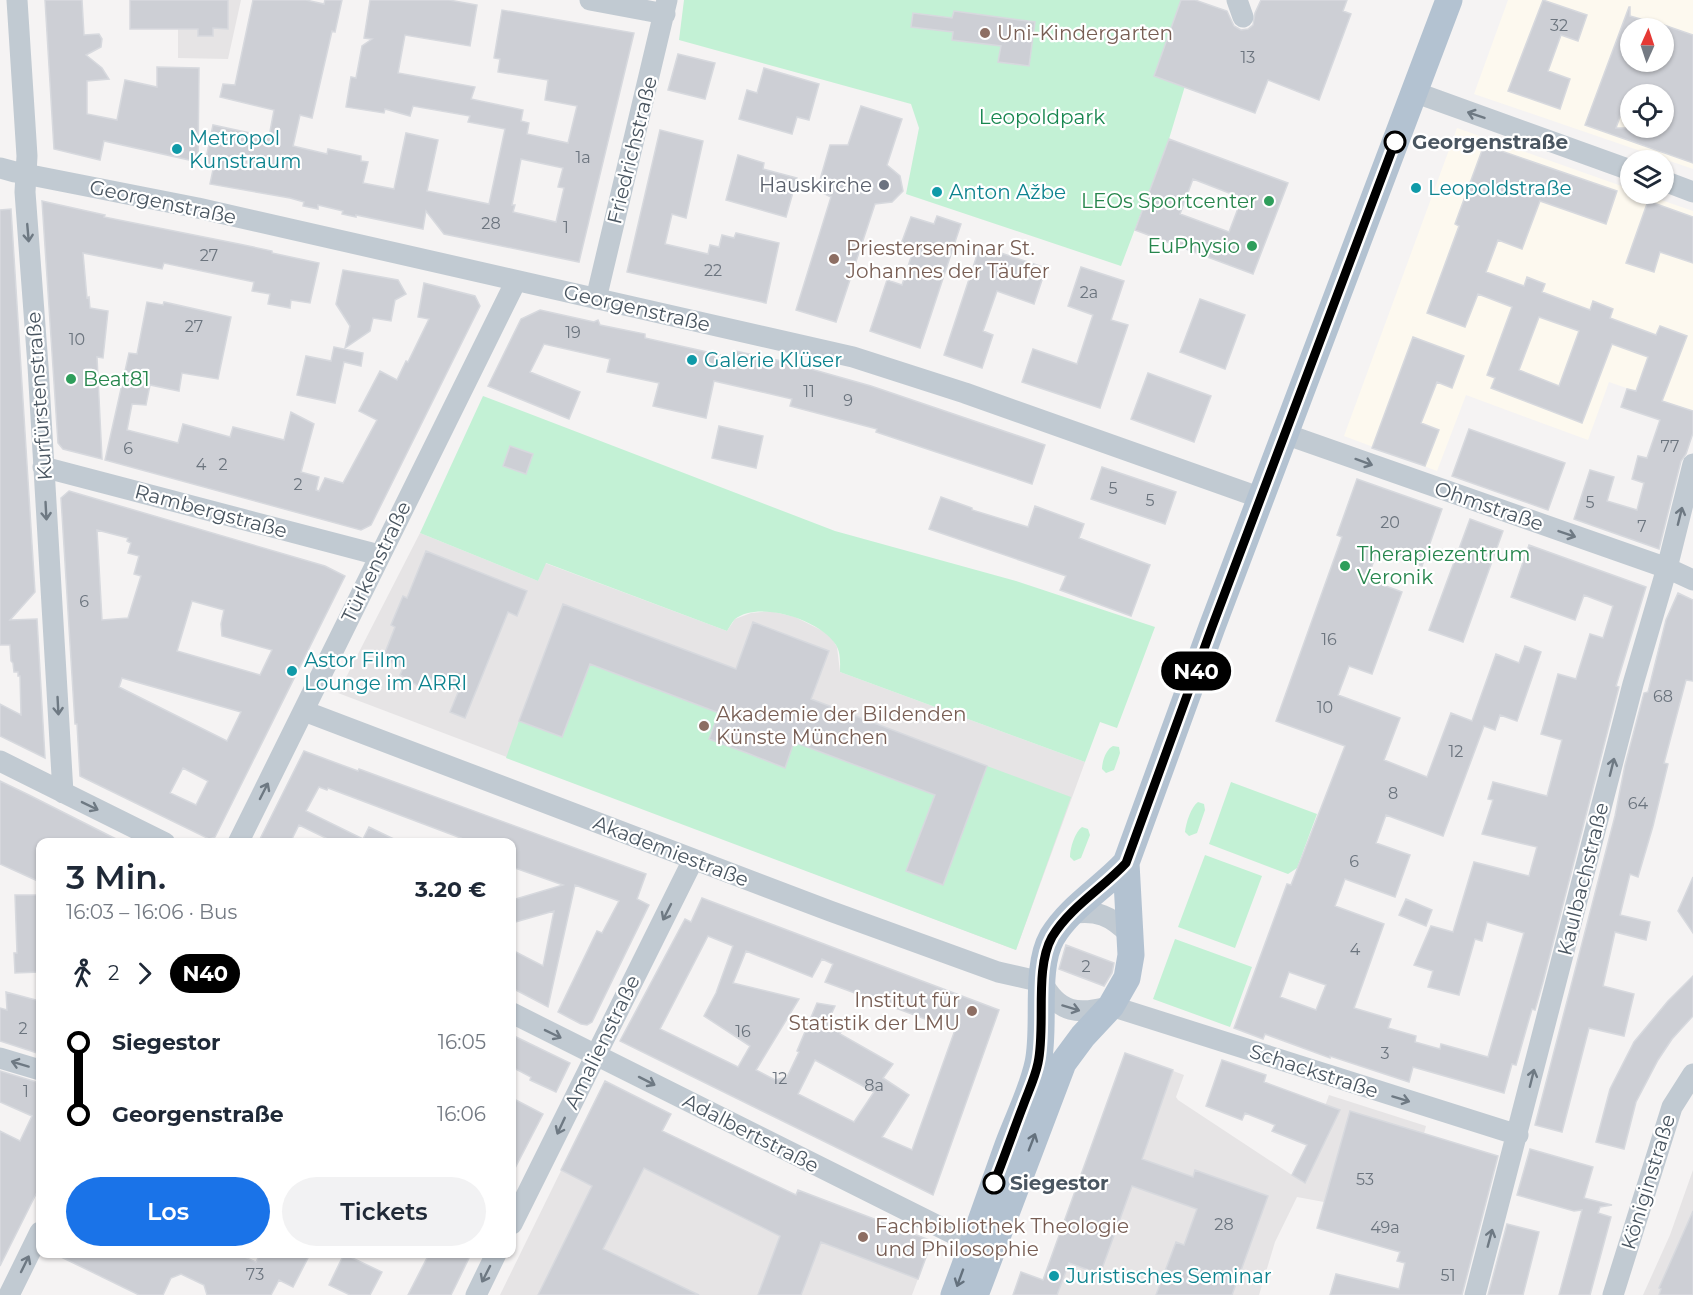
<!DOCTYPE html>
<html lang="de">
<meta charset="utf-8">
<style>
:root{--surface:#fff;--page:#f2f2f3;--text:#1f2937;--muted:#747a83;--accent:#1a73e8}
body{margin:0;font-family:Montserrat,sans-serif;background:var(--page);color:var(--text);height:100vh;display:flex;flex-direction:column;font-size:22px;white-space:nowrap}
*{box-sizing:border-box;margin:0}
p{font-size:20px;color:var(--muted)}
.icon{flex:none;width:33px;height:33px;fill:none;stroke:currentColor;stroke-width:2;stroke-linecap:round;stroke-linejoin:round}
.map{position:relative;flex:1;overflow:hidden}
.panel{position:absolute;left:36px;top:838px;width:480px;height:420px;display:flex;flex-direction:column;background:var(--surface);border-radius:12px;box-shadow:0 2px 4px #0004}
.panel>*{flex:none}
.badge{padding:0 12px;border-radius:20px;font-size:21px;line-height:39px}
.needle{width:39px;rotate:3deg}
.tools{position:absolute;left:1620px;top:18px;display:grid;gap:12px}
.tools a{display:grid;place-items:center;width:54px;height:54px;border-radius:50%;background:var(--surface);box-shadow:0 2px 4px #0004;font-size:30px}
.map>.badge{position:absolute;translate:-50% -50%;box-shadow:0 0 0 3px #fff}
.legs{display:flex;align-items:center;gap:9px;height:66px;padding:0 30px;font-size:20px}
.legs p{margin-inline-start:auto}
.head{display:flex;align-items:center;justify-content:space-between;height:102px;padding:0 30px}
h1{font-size:33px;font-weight:600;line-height:45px}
.button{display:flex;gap:12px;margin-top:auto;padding:12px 30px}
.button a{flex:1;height:69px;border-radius:36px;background:var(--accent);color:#fff;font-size:24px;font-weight:600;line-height:69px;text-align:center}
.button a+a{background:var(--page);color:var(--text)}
ul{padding:0 30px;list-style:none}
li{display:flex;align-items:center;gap:21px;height:72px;font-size:22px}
li i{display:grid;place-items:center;width:9px;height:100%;margin:0 8px;background:currentColor}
li i::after{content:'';width:15px;height:15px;margin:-8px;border:4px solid;border-radius:50%;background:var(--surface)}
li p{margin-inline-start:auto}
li:first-child i{background:linear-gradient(#0000 50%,currentColor 0)}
li:last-child i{background:linear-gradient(currentColor 50%,#0000 0)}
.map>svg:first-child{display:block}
</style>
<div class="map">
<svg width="1693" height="1295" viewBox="0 0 1693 1295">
<rect width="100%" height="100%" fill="#f5f3f3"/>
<path fill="#fdf9ef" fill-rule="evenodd" d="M1508 0H1693V169L1474 94ZM1630 28H1664V62H1630ZM1630 94H1664V128H1630Z
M1457 128 1630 189V194H1644L1693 211V411L1609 382 1588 440 1466 395 1437 471 1344 436Z"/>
<path fill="#e6e4e5" d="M178 0H241L228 59 178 58Z
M420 533 538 581 545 563 727 631 735 619 751 613 770 611 795 617 821 630 831 637 837 647 840 672 1085 762 1016 950 338 693Z
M1125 1053 1184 1075 1176 1097 1178 1100 1304 1183 1318 1155 1309 1151 1329 1095 1426 1126 1412 1180 1387 1220 1324 1202 1297 1197 1275 1242 1259 1295H1013L1021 1272 1043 1280Z
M605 1081 671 1114 663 1131 795 1195 798 1190 932 1241 912 1295H500Z
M1693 1170V1295H1643L1670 1235Z"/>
<path fill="#c3f1d5" d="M684 0H1181L1154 76 1185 86 1169 139 1121 266 906 194 919 128 911 104 679 40Z
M483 396 835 531 1016 581 1155 627 1117 728 1100 722 1085 762 840 672C840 663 841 653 836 645 821 620 759 600 735 619 732 622 729 628 727 631L546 563 538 581 420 533Z
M590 664 719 713 709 739 785 767 794 742 935 795 906 871 943 884 987 766 1071 797 1016 950 506 758 519 721 562 736Z
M1113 746 1119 747 1120 753 1114 770 1106 773 1102 769C1102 762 1106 749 1113 746Z
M1231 782 1317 814 1297 868 1288 874 1209 844Z
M1198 802 1204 804 1205 810 1197 833 1189 836 1185 832C1186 823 1191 807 1198 802Z
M1082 827 1088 829 1090 835 1081 858 1074 861 1070 857C1070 848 1075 832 1082 827Z
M1205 855 1262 876 1235 948 1178 927Z
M1175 939 1252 967 1230 1027 1153 999Z"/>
<path fill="#cdcfd5" stroke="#d7d9de" stroke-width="1.5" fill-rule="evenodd" d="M45 0H82L84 35 99 34 102 39 101 47 86 55 102 68 109 79 87 81V114L117 120 125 80 157 87V67L199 68 198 162 104 141 100 160 54 149Z
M130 0H228V29L213 28V36H198V29H130Z
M253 0H306L324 4 325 0H342L335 32 332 31 312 118 300 115 293 146 327 154 328 149 361 156V161L368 162 363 183 394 189 406 133 438 140 427 191 489 204 505 129 468 122 470 116 413 106 410 116 385 109 384 113 346 107 351 77 356 78 362 46 372 39 364 38 370 0H449L477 5 470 46 405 35 398 73 475 87 471 99 523 110 521 121 529 123 527 134 568 143 577 106 545 100 548 80 498 72 500 59 494 58 502 10 634 33 579 262 444 234 426 211 423 229 356 215V217L342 214 343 211 318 205V209L303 206 304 202 290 198 210 184 214 165 205 163 213 125 269 137 274 110 220 97 223 84 235 85ZM521 159 563 168 558 187 564 188 556 222 513 212 515 205H512Z
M1181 0H1195L1227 11 1234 26 1241 30 1248 29 1253 25 1255 13 1261 0H1347L1343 11 1351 14 1319 100 1268 80 1255 113 1154 76Z
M1543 0 1587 15 1578 41 1561 35 1548 71 1570 79 1560 109 1508 91Z
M1629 7H1630V16L1662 25V28H1630V62H1664V25L1693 35V163L1585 125ZM1628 94H1664V128H1616Z
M954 11 1035 22 1029 66 998 62 1001 46 952 40 953 32 911 27 913 13 952 18Z
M678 54 715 63 705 99 668 90Z
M764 68 819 84 809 120 797 117 792 134 739 119 747 90 757 93Z
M861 106 902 119 887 165 900 176 903 191 892 202 875 204 836 322 796 310 831 197 817 190 830 145H848Z
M660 130 703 141 686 218 672 214 665 244 708 254 710 245 719 247 722 235 734 238 736 233 779 243 766 303 627 272Z
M1169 139 1288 183 1253 274 1135 230ZM1193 179 1242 198 1229 232 1180 214Z
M1484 145 1617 191 1606 224 1540 201 1522 249 1498 240 1486 272 1524 286 1527 277 1545 284 1542 292 1590 310 1593 301 1613 309 1610 318 1656 335 1660 326 1687 336 1662 401 1693 411V433L1686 454 1681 461 1659 549 1574 519 1590 470 1614 477 1607 501 1637 510 1644 483 1632 479 1638 456 1647 458 1660 420 1621 407 1627 389 1636 391 1648 357 1612 344 1582 423 1491 388 1495 378 1487 375 1512 307 1478 294 1465 327 1427 313 1459 226 1455 224ZM1539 317 1579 331 1559 386 1519 370Z
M738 155 764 163 763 169 797 178 786 217 726 200Z
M42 201 105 215 104 217 239 244 272 251V253L319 263 310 303 291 300 290 308 268 304 270 294 252 291 254 282 164 263 162 269 83 253 87 298 89 297 90 308 108 311 103 358 97 357 102 459 63 449 58 443Z
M1648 201 1693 217V263L1660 252 1654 272 1626 263Z
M11 209 35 592 10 620 37 619 45 758 0 736V704L21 715 20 676H18V672H14L13 663 11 661 10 645H0V210Z
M937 216 961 224 920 348 870 331 887 280 902 285 913 251 900 247 911 217 934 224Z
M980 246 1046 268 1034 304 997 291 983 331 993 335 982 368 944 355Z
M1081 267 1124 281 1111 320 1128 325 1100 408 1022 382 1033 349 1077 364 1093 315 1068 306Z
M343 270 398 280 406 294 395 300 391 321 373 318 370 331 345 348 350 326 336 304Z
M424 283 475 296 480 306 371 525 361 530 105 460 129 353 137 354 147 302 163 305 164 302 231 317 218 379 182 373 179 391 150 385 146 405 132 404 127 430 178 443 183 424 230 437 233 427 284 440 291 412 314 424 301 472 319 477 316 490 319 491 325 478 343 483 377 420 359 411 380 371 397 380 406 361 408 362 429 319 418 317Z
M1200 299 1245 315 1225 369 1180 352Z
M540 310 594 322 598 320 600 325 645 334V338L734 358 735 351 786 362 871 386 1045 445 1032 484 876 432 877 429 790 406 792 399 714 381 706 418 653 406 659 383 607 372 610 359 544 344 530 372 580 392 569 419 488 386 521 319Z
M1413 337 1464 356 1452 388 1437 382 1421 423 1439 430 1425 466 1372 448Z
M334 347 363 353 361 366 344 362 335 403 297 395 306 356 331 361Z
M1148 373 1211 396 1194 442 1131 419Z
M719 426 763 436 756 468 712 458Z
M1469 429 1565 463 1548 510 1452 476Z
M510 446 533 454 526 474 503 466Z
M1102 467 1176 492 1165 524 1091 499Z
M1357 479 1442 509 1422 566 1378 550 1367 579 1402 592 1372 674 1349 666 1338 695 1400 718 1384 760 1427 777 1451 713 1472 721 1496 654 1519 663 1525 646 1541 652 1517 721 1500 715 1495 730 1484 726 1443 836 1386 815 1376 843 1410 855 1395 897 1345 879 1335 906 1384 924 1354 1008 1391 1019 1388 1028 1416 1036 1415 1042 1440 1049 1441 1044 1488 1057 1524 933 1487 922 1482 941 1475 939 1459 995 1428 987 1433 971 1414 965 1431 926 1453 932 1474 862 1529 876 1537 847 1482 834 1493 800 1488 799 1493 782 1547 796 1562 740 1541 734 1558 674 1576 679 1590 634 1603 638 1613 606 1584 595 1575 620 1511 597 1529 545 1646 587 1616 686 1619 687 1543 982 1535 1010 1532 1009 1516 1065 1512 1064 1504 1093 1413 1067 1409 1082 1330 1056V1058L1265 1034 1263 1039 1234 1028 1287 884 1291 885 1345 746 1276 721 1342 537 1337 535ZM1289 972 1326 985 1316 1010 1280 997Z
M69 491 325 566 345 576 215 837 209 839 80 776 77 724H75L61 498ZM97 530 128 538 127 541 131 543 128 553 139 556 134 574 141 576 128 618 102 620ZM192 601 224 610 221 624 222 636 272 650 260 675 177 651ZM122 678 241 712 227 741 119 687ZM183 768 208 781 196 805 170 793Z
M941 497 972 508V510L1028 527 1035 506 1084 524 1079 538 1150 565 1131 616 1060 590 1066 576 929 529Z
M1470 519 1503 531 1463 642 1429 630Z
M426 551 527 591 517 616 508 612 465 718 450 712 459 690 426 677 421 688 400 675 403 668 383 658 395 627 391 625 403 596 407 598Z
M1678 593 1693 600V681L1686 680 1664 763 1668 764 1653 826 1638 877 1630 874 1620 915 1650 922 1646 940 1615 932 1603 986 1634 994 1624 1036 1589 1028 1562 1132 1535 1125 1615 816 1625 765 1644 693 1648 692 1666 620Z
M563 604 736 669 753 622 829 651 811 699 987 766 943 885 906 871 935 795 794 742 785 768 747 753 709 739 719 713 590 664 562 737 519 721Z
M304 751 358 771 359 769 646 874 637 899 649 905 592 1022 587 1025 581 1024 558 1012 597 931 602 933 619 901 575 885 548 1007 512 988V950L543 966 554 911 512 923V900L563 885 512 867V843H474L328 788 327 790 319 787 306 811 363 839 369 827 402 843H336L299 825 290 843H258Z
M0 781 29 795 124 843H40V882L0 864Z
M1693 877V933L1678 911Z
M15 895H40V972L15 973 14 953H17Z
M702 898 999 1010 933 1195 620 1041 685 919 691 922ZM708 936 733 946 716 993 704 1016 750 1046 738 1067 660 1029ZM746 951 812 977 822 959 833 964 825 982 955 1030 912 1150 882 1137 909 1095 883 1078 893 1064 840 1034 844 1024 829 1019 835 1006 817 1003 797 1051 799 1052 787 1077 775 1080 756 1070 799 999 733 983ZM815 1060 874 1092 854 1122 798 1094Z
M1406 899 1432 910 1426 926 1399 915Z
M1066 945 1114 963 1112 973 1104 986 1059 969Z
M1693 976V1016L1672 1039 1658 1060 1636 1102 1624 1149 1596 1142 1610 1089 1634 1042 1668 1001Z
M6 992 40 1001V1054L0 1041V1008L7 1010Z
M512 1035 570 1063 556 1092 530 1080 531 1077 512 1067Z
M1125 1053 1173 1070 1142 1159 1193 1177 1195 1170 1268 1196 1232 1295H1156L1176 1242 1184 1245 1197 1209 1132 1186 1100 1274 1069 1263 1057 1295H1013L1021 1272 1043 1280Z
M1222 1060 1266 1075 1264 1082 1340 1110 1305 1183 1292 1175 1307 1145 1272 1131 1275 1125 1245 1113 1242 1120 1206 1106Z
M0 1071 40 1083V1186L0 1266V1131L20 1141 32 1116 0 1102Z
M605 1081 671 1114 662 1131 796 1195 798 1190 932 1241 918 1279 821 1242 801 1295H758L780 1236 644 1168 603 1249 699 1295H538L592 1186 561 1170Z
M512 1098 543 1114 512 1174Z
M1350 1111 1498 1156 1462 1295H1330L1336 1274 1399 1289 1405 1263 1397 1261 1400 1252 1317 1228Z
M1530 1149 1593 1167 1584 1198 1612 1205 1600 1207 1598 1213 1611 1217 1590 1295H1559L1582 1210 1574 1211 1517 1195Z
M1693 1211V1295H1659L1661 1289 1659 1288Z
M1507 1224 1539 1232 1523 1295H1488Z
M55 1254H238L256 1262 260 1254H310L293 1287 279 1280 271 1295H207L204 1285 181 1274 171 1278 163 1295H139Z
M344 1254 382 1272 370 1295H350L329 1285Z
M429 1254H471L451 1295H408Z"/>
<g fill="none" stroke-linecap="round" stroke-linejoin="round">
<path stroke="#c1cad2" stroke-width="21" d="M17 0 27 156 25 192 38 366 63 793
M590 0 665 14
M1237 0 1243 17
M1414 92 1630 170
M0 168 15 172 198 208 853 357 965 393 1261 498
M1664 181 1693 192
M596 299 667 0
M1285 434 1667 568 1693 580
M43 467 379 555
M304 711 830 911 998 972 1042 982C1059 1014 1079 1015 1111 1006L1518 1135
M0 761 165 843
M238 843 516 281
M1070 914C1096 909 1112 916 1130 935
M512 1013 954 1234 986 1248
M0 1058 40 1070
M512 1224 693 860
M9 1295 40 1232
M476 1295 496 1254
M1475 1295 1633 684 1667 568 1693 464
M1613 1295 1672 1107 1693 1074"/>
<path stroke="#b3c2d1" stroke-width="27" d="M954 1295C973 1245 990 1195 1008 1145 1018 1118 1032 1091 1038 1063 1046 1026 1034 969 1052 937 1070 907 1103 888 1126 863
M975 1295 1063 1063 1083 1036 1111 1006 1127 978 1131 955 1126 863 1212 627 1449 0"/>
</g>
<defs><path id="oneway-shaft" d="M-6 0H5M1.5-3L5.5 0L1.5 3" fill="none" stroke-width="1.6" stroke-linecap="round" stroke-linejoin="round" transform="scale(1.5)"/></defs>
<g stroke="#6e7983">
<use href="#oneway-shaft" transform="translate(1476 115) rotate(-161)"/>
<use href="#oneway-shaft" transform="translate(28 233) rotate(85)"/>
<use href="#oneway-shaft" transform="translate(1364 462) rotate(20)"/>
<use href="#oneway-shaft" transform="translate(46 511) rotate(87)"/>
<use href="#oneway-shaft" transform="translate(1680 516) rotate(-76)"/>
<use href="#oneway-shaft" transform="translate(1567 534) rotate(19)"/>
<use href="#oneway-shaft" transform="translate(58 706) rotate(87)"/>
<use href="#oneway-shaft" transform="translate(1612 767) rotate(-76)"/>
<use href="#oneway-shaft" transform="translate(264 791) rotate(-63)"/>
<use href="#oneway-shaft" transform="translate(90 806) rotate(26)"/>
<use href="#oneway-shaft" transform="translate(667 912) rotate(117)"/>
<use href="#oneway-shaft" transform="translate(1071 1008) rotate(17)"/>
<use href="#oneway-shaft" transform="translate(553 1034) rotate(26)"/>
<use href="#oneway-shaft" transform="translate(20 1064) rotate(-163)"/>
<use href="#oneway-shaft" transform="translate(1532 1078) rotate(-76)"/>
<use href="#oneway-shaft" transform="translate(647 1081) rotate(27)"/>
<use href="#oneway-shaft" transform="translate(1401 1099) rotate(17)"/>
<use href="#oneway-shaft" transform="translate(561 1126) rotate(115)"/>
<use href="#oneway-shaft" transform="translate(1490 1238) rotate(-75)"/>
<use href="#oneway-shaft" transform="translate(25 1264) rotate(-64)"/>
<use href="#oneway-shaft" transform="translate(486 1274) rotate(117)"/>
</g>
<g stroke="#64717d">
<use href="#oneway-shaft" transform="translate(1032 1142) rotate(-69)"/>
<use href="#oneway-shaft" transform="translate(960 1278) rotate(110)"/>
</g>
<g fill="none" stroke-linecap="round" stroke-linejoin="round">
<defs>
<path id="line-1" d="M994 1183C1004 1158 1013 1132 1023 1106 1028 1092 1035 1078 1038 1063 1046 1026 1034 969 1052 937 1070 907 1103 888 1126 863L1212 627 1395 142"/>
</defs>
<use href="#line-1" stroke="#fff" stroke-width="14"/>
<use href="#line-1" stroke="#000" stroke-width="9"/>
</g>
<g fill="#8d6e63" stroke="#fff" stroke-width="2">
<circle cx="985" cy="33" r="6"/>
<circle cx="834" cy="259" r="6"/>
<circle cx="704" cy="726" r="6"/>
<circle cx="972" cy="1011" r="6"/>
<circle cx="863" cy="1237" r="6"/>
</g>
<g fill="#fff" stroke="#000" stroke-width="3">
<circle cx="1395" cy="142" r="10"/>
<circle cx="994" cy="1183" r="10"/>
</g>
<g fill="#0f9aa8" stroke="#fff" stroke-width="2">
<circle cx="177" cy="149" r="6"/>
<circle cx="1416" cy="188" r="6"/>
<circle cx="937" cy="192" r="6"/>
<circle cx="692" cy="360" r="6"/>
<circle cx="292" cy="671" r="6"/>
<circle cx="1054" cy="1276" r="6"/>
</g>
<circle fill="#6b7280" stroke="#fff" stroke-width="2" cx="884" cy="185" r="6"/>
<g fill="#2e9e5b" stroke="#fff" stroke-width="2">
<circle cx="1269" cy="201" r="6"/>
<circle cx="1252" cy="246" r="6"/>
<circle cx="71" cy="379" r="6"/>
<circle cx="1345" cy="566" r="6"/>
</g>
<g text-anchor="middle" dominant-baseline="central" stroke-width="4.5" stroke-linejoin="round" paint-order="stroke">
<g font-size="16" fill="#6b747e">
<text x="1559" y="25">32</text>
<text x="1248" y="57">13</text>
<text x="583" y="157">1a</text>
<text x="491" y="223">28</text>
<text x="566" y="227">1</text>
<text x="209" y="255">27</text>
<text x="713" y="270">22</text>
<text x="1089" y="292">2a</text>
<text x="194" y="326">27</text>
<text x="573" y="332">19</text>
<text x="77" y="339">10</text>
<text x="809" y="391">11</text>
<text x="848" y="400">9</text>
<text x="1670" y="446">77</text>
<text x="128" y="448">6</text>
<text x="201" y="464">4</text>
<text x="223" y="464">2</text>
<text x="298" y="484">2</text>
<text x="1113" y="488">5</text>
<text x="1150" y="500">5</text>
<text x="1590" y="502">5</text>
<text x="1390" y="522">20</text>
<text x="1642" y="526">7</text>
<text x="84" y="601">6</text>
<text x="1329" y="639">16</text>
<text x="1663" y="696">68</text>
<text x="1325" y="707">10</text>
<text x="1456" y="751">12</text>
<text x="1393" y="793">8</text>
<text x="1638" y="803">64</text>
<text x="1354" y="861">6</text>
<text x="1355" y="949">4</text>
<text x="1086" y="966">2</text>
<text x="23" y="1028">2</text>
<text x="743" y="1031">16</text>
<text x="1385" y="1053">3</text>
<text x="780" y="1078">12</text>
<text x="874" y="1085">8a</text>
<text x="26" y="1091">1</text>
<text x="1365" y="1179">53</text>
<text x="1224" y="1224">28</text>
<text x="1385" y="1227">49a</text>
<text x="255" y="1274">73</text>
<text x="1448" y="1275">51</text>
</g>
<g font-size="20" fill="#785e54" stroke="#fff" text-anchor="start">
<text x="997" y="33">Uni-Kindergarten</text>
<text x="846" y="248">Priesterseminar St.<tspan x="846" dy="23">Johannes der Täufer</tspan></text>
<text x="716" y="714">Akademie der Bildenden<tspan x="716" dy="23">Künste München</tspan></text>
<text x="960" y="1000" text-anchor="end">Institut für<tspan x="960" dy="23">Statistik der LMU</tspan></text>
<text x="875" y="1226">Fachbibliothek Theologie<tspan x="875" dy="23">und Philosophie</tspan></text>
</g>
<g font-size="20" fill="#17864f" stroke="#fff">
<text x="1042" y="117">Leopoldpark</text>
</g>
<g font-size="20" fill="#0d838f" stroke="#fff" text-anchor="start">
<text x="189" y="138">Metropol<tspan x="189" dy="23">Kunstraum</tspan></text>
<text x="1428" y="188">Leopoldstraße</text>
<text x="949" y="192">Anton Ažbe</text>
<text x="704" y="360">Galerie Klüser</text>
<text x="304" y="660">Astor Film<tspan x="304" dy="23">Lounge im ARRI</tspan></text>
<text x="1066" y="1276">Juristisches Seminar</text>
</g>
<g font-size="20" font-weight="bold" fill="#4a5661" stroke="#fff" text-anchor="start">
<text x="1412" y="142">Georgenstraße</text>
<text x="1010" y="1183">Siegestor</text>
</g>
<g font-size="20" fill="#4a5661" stroke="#fff">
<text transform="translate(632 150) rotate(-76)">Friedrichstraße</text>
<text transform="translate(163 202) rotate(12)">Georgenstraße</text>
<text transform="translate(637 308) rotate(13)">Georgenstraße</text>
<text transform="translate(39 396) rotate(-94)">Kurfürstenstraße</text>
<text transform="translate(1489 506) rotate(19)">Ohmstraße</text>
<text transform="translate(211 511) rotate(15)">Rambergstraße</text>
<text transform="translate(376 562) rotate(-64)">Türkenstraße</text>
<text transform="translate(671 851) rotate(21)">Akademiestraße</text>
<text transform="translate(1583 879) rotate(-76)">Kaulbachstraße</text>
<text transform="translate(602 1042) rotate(-64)">Amalienstraße</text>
<text transform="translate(1314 1071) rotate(18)">Schackstraße</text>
<text transform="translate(751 1133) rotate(27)">Adalbertstraße</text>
<text transform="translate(1648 1182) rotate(-73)">Königinstraße</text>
</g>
<g font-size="20" fill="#5b616d" stroke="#fff" text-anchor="end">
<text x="872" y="185">Hauskirche</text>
</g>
<g font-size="20" fill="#27864d" stroke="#fff" text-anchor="end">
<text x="1257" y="201">LEOs Sportcenter</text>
<text x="1240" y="246">EuPhysio</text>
<text x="83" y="379" text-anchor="start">Beat81</text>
<text x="1357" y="554" text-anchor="start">Therapiezentrum<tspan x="1357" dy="23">Veronik</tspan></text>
</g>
</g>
</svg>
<div class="tools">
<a><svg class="needle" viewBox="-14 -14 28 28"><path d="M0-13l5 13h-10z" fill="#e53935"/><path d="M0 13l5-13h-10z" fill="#747a83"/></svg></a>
<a><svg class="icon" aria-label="locate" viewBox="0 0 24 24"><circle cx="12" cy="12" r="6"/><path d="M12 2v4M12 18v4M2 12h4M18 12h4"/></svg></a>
<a><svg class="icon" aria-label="layers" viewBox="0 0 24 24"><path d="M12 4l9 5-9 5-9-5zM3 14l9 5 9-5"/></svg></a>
</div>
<b class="badge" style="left:1196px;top:671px;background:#000;color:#fff">N40</b>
<section class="panel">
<div class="head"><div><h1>3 Min.</h1><p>16:03 – 16:06 · Bus</p></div><b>3.20 €</b></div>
<div class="legs"><svg class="icon" aria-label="walk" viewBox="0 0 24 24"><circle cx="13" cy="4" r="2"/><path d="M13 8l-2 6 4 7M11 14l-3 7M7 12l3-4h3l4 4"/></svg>2<svg class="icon" aria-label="forward" viewBox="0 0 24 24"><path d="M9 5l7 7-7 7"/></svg><b class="badge" style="background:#000;color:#fff">N40</b></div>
<ul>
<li><i style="color:#000"></i><b>Siegestor</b><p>16:05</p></li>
<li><i style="color:#000"></i><b>Georgenstraße</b><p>16:06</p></li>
</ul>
<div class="button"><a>Los</a><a>Tickets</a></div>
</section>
</div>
